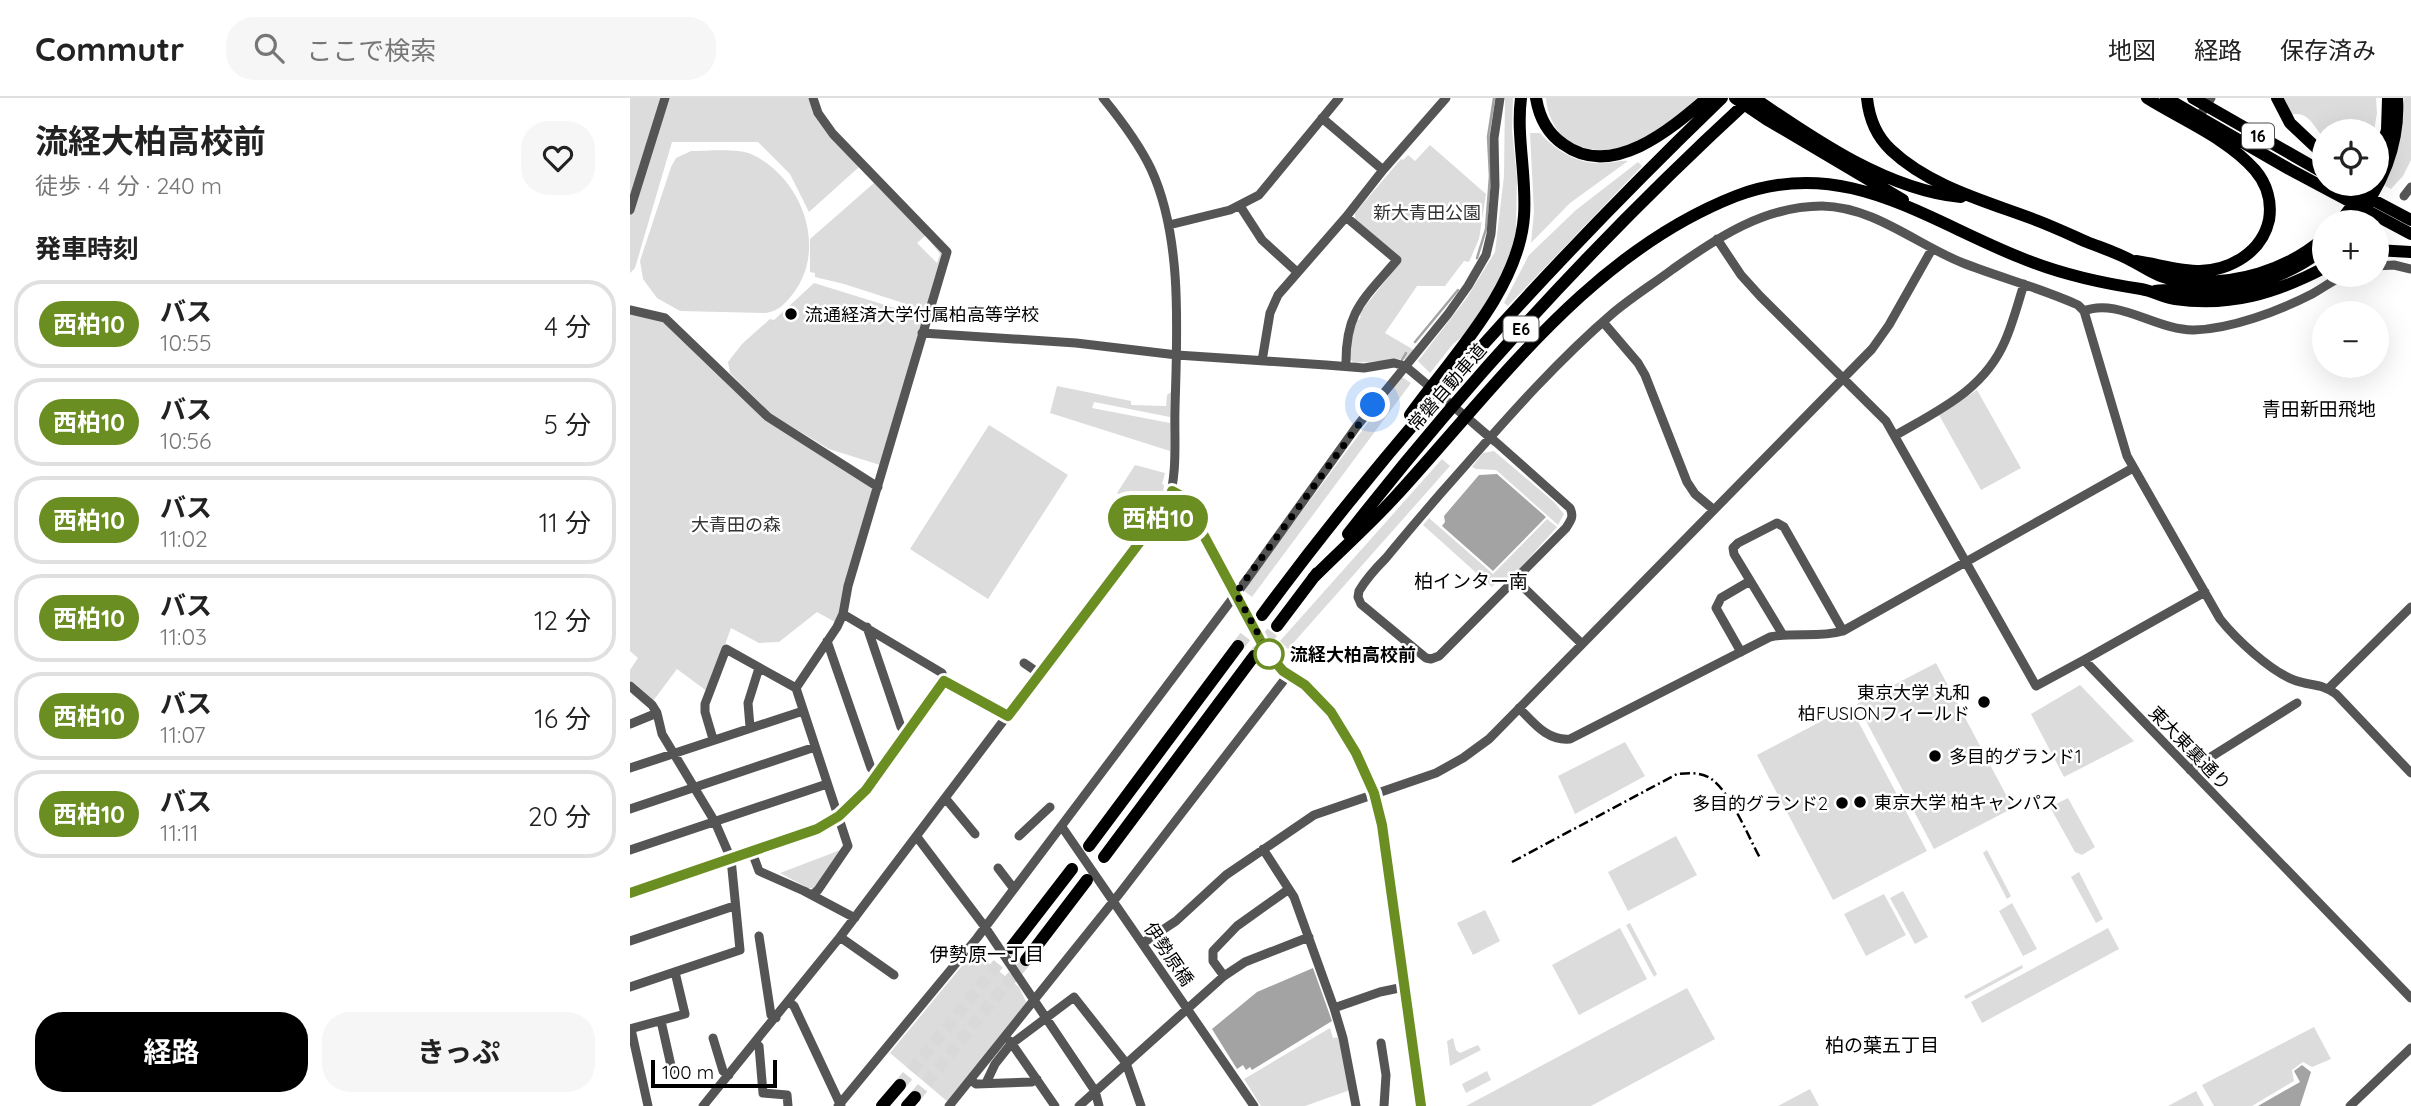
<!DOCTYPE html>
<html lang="ja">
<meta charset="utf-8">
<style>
:root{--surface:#fff;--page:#f6f6f6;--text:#222;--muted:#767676;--line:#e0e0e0;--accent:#000}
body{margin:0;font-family:Quicksand,"Noto Sans JP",sans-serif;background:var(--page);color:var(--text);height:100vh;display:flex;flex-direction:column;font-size:26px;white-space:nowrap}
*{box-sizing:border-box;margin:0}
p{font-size:23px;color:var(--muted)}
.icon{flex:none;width:38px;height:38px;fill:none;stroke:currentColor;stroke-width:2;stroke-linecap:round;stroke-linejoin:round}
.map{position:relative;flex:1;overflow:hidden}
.drawer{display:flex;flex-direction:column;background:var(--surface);width:630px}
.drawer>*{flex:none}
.badge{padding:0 14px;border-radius:23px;font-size:24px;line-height:46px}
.fabs{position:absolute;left:1682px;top:21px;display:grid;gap:14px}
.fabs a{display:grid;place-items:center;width:77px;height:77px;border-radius:50%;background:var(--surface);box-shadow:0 7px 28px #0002;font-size:35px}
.scale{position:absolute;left:21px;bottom:18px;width:126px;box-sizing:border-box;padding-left:7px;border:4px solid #000;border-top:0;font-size:19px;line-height:24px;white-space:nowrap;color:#000;-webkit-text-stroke:5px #fff;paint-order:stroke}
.you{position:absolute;width:35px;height:35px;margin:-18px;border:5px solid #fff;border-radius:50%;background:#1a73e8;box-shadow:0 0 0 10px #1a73e833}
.map>.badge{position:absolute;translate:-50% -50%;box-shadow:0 0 0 4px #fff}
h2{padding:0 35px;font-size:26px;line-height:63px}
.round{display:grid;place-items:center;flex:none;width:74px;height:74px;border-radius:28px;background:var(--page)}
.overview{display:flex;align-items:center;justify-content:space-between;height:119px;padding:0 35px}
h1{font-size:33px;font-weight:700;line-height:52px}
.button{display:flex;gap:14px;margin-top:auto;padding:14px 35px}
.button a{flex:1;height:80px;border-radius:28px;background:var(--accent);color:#fff;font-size:28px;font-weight:700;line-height:80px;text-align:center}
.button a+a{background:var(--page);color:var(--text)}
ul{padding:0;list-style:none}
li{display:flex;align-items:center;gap:21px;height:88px;margin:0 14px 10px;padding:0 21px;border:4px solid var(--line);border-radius:28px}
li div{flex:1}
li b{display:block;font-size:26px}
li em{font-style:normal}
li .badge{min-width:77px;font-weight:700;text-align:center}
header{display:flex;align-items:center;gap:42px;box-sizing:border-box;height:98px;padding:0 35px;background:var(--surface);border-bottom:2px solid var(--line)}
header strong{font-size:33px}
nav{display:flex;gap:38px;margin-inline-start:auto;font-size:24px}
.search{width:490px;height:63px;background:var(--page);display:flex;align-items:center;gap:18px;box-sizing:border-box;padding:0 24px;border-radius:28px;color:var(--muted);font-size:26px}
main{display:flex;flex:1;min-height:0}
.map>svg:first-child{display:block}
</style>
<header>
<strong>Commutr</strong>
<div class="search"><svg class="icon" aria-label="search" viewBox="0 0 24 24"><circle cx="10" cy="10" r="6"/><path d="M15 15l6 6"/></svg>ここで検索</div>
<nav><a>地図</a><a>経路</a><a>保存済み</a></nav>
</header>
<main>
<section class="drawer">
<div class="overview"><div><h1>流経大柏高校前</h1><p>徒歩 · 4 分 · 240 m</p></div><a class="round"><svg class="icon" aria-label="heart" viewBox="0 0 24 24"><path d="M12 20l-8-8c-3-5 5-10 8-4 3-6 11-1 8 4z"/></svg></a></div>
<h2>発車時刻</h2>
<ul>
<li><span class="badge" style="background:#6b8e23;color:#fff">西柏10</span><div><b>バス</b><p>10:55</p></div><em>4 分</em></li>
<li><span class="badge" style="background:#6b8e23;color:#fff">西柏10</span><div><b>バス</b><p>10:56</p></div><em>5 分</em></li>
<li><span class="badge" style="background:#6b8e23;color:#fff">西柏10</span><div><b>バス</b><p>11:02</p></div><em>11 分</em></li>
<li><span class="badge" style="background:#6b8e23;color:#fff">西柏10</span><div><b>バス</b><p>11:03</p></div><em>12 分</em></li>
<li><span class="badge" style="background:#6b8e23;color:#fff">西柏10</span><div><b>バス</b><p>11:07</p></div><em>16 分</em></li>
<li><span class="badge" style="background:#6b8e23;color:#fff">西柏10</span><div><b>バス</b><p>11:11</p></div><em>20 分</em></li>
</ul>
<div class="button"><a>経路</a><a>きっぷ</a></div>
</section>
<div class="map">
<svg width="1781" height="1008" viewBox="0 0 1781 1008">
<rect width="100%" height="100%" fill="#fff"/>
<path fill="#dcdcdc" d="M0 0H178L187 20 229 69 179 114 160 76 128 44H42L5 170 0 175Z
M875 0H883L882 32 887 80 886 132 875 177 837 235 823 246 800 275 788 263 836 201 865 154 874 78Z
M916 0H1067C1037 27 995 63 952 49 944 47 939 45 933 39 923 28 917 15 916 0Z
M1651 0H1746L1747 15 1744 33H1694V40C1683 28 1678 12 1660 17Z
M1774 0H1781V62L1773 78 1761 91 1755 88 1767 50Z
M900 35H910C927 54 949 67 976 65 984 65 992 62 998 63L940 105 901 145 904 114Z
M800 47 856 96 849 141 839 164 834 163 815 188H787L755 235 784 252 775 261 724 265 720 261V242L726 221 729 222 731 218 728 217 772 162 725 122V115L771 61 773 62 778 57 785 63Z
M61 53C76 53 108 50 121 56 172 79 199 151 162 197 154 207 148 213 136 215L50 213 27 200 13 181 10 163 41 69 46 60Z
M1008 64 1012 68 878 208 874 205 899 157 946 112Z
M244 85 296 137 287 145 307 165 310 156 300 143 315 155 298 213 214 186 185 179V175L180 174V141Z
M184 185 294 219 250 367 199 351 141 316 100 275 98 264 112 246 140 221 144 222Z
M0 215 34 222 136 323 245 391 213 509 205 524 187 514 149 544 129 545 101 530 78 594 47 571 23 603 0 583V572L8 560 0 553Z
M772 279 781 285 622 499 613 492Z
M427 288 501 303V307L536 308 537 297 541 294 540 319 464 304 462 310 540 325V353L420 315Z
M1347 292 1391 370 1351 392 1309 317Z
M359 327 438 377 358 501 280 451Z
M864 353 924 404 934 416 928 427 866 372 846 371 842 369 853 355Z
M812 361 820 368 658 551 650 543Z
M505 367 535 375 532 386 534 387 533 398 523 418 487 395Z
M799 420 863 476 917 421 927 429 875 487 869 482 862 489 793 427Z
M1306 565 1383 710 1304 751 1227 606Z
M1450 587 1504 643 1434 679 1401 616Z
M1220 608 1297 753 1203 802 1127 657Z
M995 644 1015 678 945 716 928 678Z
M1438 700 1465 749 1452 757 1445 754 1420 709Z
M1046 738 1067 777 998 813 978 774Z
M213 751 185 790H178L150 775Z
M1357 752 1381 798 1377 801 1353 755Z
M1449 774 1473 821 1466 825 1441 779Z
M1273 793 1298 839 1285 846 1260 800Z
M1254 796 1276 837 1236 858 1214 816Z
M1382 805 1407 851 1393 858 1369 813Z
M855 812 870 843 843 857 827 825Z
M1000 825 1027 876 1024 879 996 827Z
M990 830 1017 881 949 917 922 867Z
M1478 830 1489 851 1352 925 1341 904Z
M350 846 356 853 352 858 355 862 389 889 397 906 318 1004 260 955Z
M1392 867 1393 870 1336 901 1334 898Z
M1057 890 1085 941 961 1008H836Z
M1684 929 1701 961 1682 969 1673 964 1662 972 1664 983 1622 1008H1584L1572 987Z
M700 930 703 940 710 939 720 992 675 1008H631L614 981Z
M823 940 826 952 830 955 848 947 851 952 820 968 817 943Z
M857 973 861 982 836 995 832 986Z
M1180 991 1189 1008H1148Z
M1566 993 1574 1008H1538Z"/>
<path fill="#a3a3a3" d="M867 376 916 419 863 473 812 428 815 424 814 418 849 377Z
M683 870 702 923 622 972 620 969 616 972 613 967 607 971 582 931 627 894Z
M1672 967 1681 974 1670 1008H1628L1670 984 1664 973Z"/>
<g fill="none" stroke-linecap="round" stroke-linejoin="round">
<path stroke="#a3a3a3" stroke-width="2.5" d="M847 160 856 131 860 78 858 39 864 0
M785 244 828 192
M772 262 776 255"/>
<path stroke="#d9d9d9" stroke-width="12" stroke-dasharray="12 6" stroke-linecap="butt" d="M608 548 632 517
M624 558 647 528
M270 987 381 850
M285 999 396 862"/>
<path stroke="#555" stroke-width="9" d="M1569 19 1581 0
M692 20 753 72 716 119
M753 72 816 0
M1774 98 1781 89
M610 108 632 142 667 174
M0 112 35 0
M539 127 600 112 629 97 709 0
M1087 141 1111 177 1130 198 1256 323 1406 588 1454 562 1781 900
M1746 168 1764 167 1781 171
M0 212 35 220 138 319 248 389
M1454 213C1487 199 1528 233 1564 232 1601 231 1649 213 1682 196 1693 190 1703 182 1715 177
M973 224 1008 265 1015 277 1057 384 1065 396 1084 412
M292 235 446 245 547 257 696 267 734 270 764 265 775 268 842 324C850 331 858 338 867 345L940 410C944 419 941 422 936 430L809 558 801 561 796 560 731 506 728 499 729 493C736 481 746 470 756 460 774 438 792 417 811 395 866 333 920 269 983 215 1002 199 1023 186 1043 171 1088 139 1135 108 1192 108 1245 109 1287 147 1333 165 1371 180 1411 190 1448 207L1454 213 1497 358 1590 521C1606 541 1640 573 1664 582 1679 588 1692 585 1706 596L1781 675
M632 263 640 215 648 197 716 119 767 162C734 201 715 213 716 268
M1266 337C1309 312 1354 292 1375 243 1383 225 1388 205 1394 186
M542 393 553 399 559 408 636 553 653 573 675 587 701 614 726 655 744 695 752 728 791 1008
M885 481 952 546
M213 516 312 575 314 583 378 618
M237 529 271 629 277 633
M1153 537 1104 456 1103 450 1108 445 1147 425 1154 429 1213 533
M197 543 241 670 247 675
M1111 554 1086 510 1091 500 1120 483
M1454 562 1575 494
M394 565 410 576
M0 588 22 607 27 615 32 636 85 724 101 761 110 852 0 889
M166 590 207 529 213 516 218 488 317 154 203 36 188 15 183 0
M1699 590 1781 509
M889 610C904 625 917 643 940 641L1140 539C1164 534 1189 540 1213 533L1503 370
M0 626 27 615
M120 629 118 605 129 570
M83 641 75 614V606L96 551 166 590 218 748 188 792 182 797
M0 670 173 613
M1560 672 1667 605
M316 701 345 736
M0 711 185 649
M432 729 624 1008
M389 738 420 709
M287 739 355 829 465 993 469 1008
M633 751 664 799 704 910 713 940 726 1008
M0 752 197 686
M122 754 129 773 174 793 225 820
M368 770 384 791
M0 795 187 731 209 718 236 692 314 583
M129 838 141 917 146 920
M210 839 264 877
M0 843 104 808
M513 845 546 823 596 777 684 717 806 675 833 660 859 641 1242 251 1259 227 1302 151
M594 878 583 863V853L607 828 659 791
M159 904 164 908 211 1008
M704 910 750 894 774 889
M31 923 42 972
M0 931 55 916 45 874
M1 931 18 1008
M83 940 93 973 99 977
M380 943 425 1008
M125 945 129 948 133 995 157 997 158 1008
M751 945 756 977 754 1008
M341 982 346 986 402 984 407 981
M356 985 365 966 380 947 444 899 496 965 511 1008
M73 1008 210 839 538 405C548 375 544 341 545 310 547 235 553 140 521 71 509 46 491 22 473 0
M208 1008 347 840 618 480 727 328 818 216 838 188 856 157 861 136 865 88 864 40 870 0
M319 1008 490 795 658 577
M449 1008 594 878 615 864 679 839
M1720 1008 1781 950"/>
<path stroke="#000" stroke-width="12" d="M906 0C909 18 917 35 933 46 982 82 1041 31 1077 0
M1105 0 1136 21 1273 102
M1124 0C1184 41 1257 92 1331 99
M1237 0C1239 20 1246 38 1261 52 1299 88 1355 103 1403 121 1422 128 1439 136 1457 144 1472 150 1488 155 1502 163 1523 174 1529 181 1555 183 1605 187 1656 173 1694 140
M1536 0 1659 71 1781 136
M1563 0 1694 75
M1647 0 1660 25 1694 57
M1746 67 1757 32 1758 0
M1713 86 1781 122
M1710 124 1738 86
M1722 124C1752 91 1770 45 1767 0
M1746 152 1781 154
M1506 163C1527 166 1549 173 1570 173 1601 172 1632 154 1639 122 1642 104 1637 86 1625 72 1597 40 1552 22 1517 0
M1525 193C1542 191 1558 193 1575 192 1619 192 1659 177 1694 151
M780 317C821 260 889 191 894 118 897 79 886 39 891 0
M718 436C840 280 975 134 1121 0
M683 480C710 453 738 428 764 400 866 289 960 155 1106 98 1213 57 1294 121 1389 159 1427 175 1470 185 1511 191 1523 193 1533 199 1545 201 1600 209 1646 195 1694 170
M632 517C770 330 925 161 1092 0
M647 528 687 475
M459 748 608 548
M474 759 624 558
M381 850 442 771
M396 862 457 782
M252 1008 270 987
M277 1008 285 999"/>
<path stroke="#000" stroke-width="2.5" stroke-dasharray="10 3.5 2 3.5" stroke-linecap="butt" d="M882 764 1047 676C1058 675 1070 674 1080 680 1100 693 1118 738 1130 760"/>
</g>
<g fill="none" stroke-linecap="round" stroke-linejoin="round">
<defs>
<path id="line" d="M0 795 187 731 209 718 236 692 314 583 378 618 525 424 538 405 542 393 553 399 558 408 636 553 653 573 675 587 701 614 726 655 744 695 752 727 791 1008"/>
</defs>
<use href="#line" stroke="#fff" stroke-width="16"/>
<use href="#line" stroke="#6b8e23" stroke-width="10"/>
<path stroke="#000" stroke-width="7" stroke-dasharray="0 12.6" d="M639 556 606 495 743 307"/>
</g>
<g fill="#000" stroke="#fff" stroke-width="2.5">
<circle cx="161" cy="216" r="7"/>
<circle cx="1354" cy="604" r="7"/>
<circle cx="1305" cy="658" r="7"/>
<circle cx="1230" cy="704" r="7"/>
<circle cx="1212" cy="705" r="7"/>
</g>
<circle fill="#fff" stroke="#6b8e23" stroke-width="3.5" cx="639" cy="556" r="14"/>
<g text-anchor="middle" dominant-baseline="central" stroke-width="5" stroke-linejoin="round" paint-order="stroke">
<g fill="#fff" stroke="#4c4c4c" stroke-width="2">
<rect x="1612" y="25.5" width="32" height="25" rx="5"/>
<rect x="873.5" y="218.5" width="35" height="25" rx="5"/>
</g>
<g font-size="16" font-weight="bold" fill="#000">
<text x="1628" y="38">16</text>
<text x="891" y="231">E6</text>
</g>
<g font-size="18" fill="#333" stroke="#fff">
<text x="797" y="114">新大青田公園</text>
<text x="106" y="426">大青田の森</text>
</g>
<g font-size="18" fill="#000" stroke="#fff" text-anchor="start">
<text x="175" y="216">流通経済大学付属柏高等学校</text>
<text x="1340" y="594" text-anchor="end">東京大学 丸和<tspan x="1340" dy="21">柏FUSIONフィールド</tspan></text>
<text x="1319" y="658">多目的グランド1</text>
<text x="1244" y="704">東京大学 柏キャンパス</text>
<text x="1198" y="705" text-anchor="end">多目的グランド2</text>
</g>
<g font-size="18" fill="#000" stroke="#fff">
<text transform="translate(817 289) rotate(-49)">常磐自動車道</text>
<text transform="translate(1560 650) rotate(46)">東大東裏通り</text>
<text transform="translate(539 856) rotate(56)">伊勢原橋</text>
</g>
<g font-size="18" font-weight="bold" fill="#000" stroke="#fff" text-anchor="start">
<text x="660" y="556">流経大柏高校前</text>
</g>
<g font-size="19" fill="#000" stroke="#fff">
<text x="1689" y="311">青田新田飛地</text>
<text x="841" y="483">柏インター南</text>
<text x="357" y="856">伊勢原一丁目</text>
<text x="1252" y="947">柏の葉五丁目</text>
</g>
</g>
</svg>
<div class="fabs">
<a><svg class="icon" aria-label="locate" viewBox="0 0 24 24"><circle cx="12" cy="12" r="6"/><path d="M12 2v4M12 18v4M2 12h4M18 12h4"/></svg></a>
<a>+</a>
<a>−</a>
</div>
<div class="scale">100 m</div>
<div class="you" style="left:743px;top:307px"></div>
<b class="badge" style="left:528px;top:420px;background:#6b8e23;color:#fff">西柏10</b>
</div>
</main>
